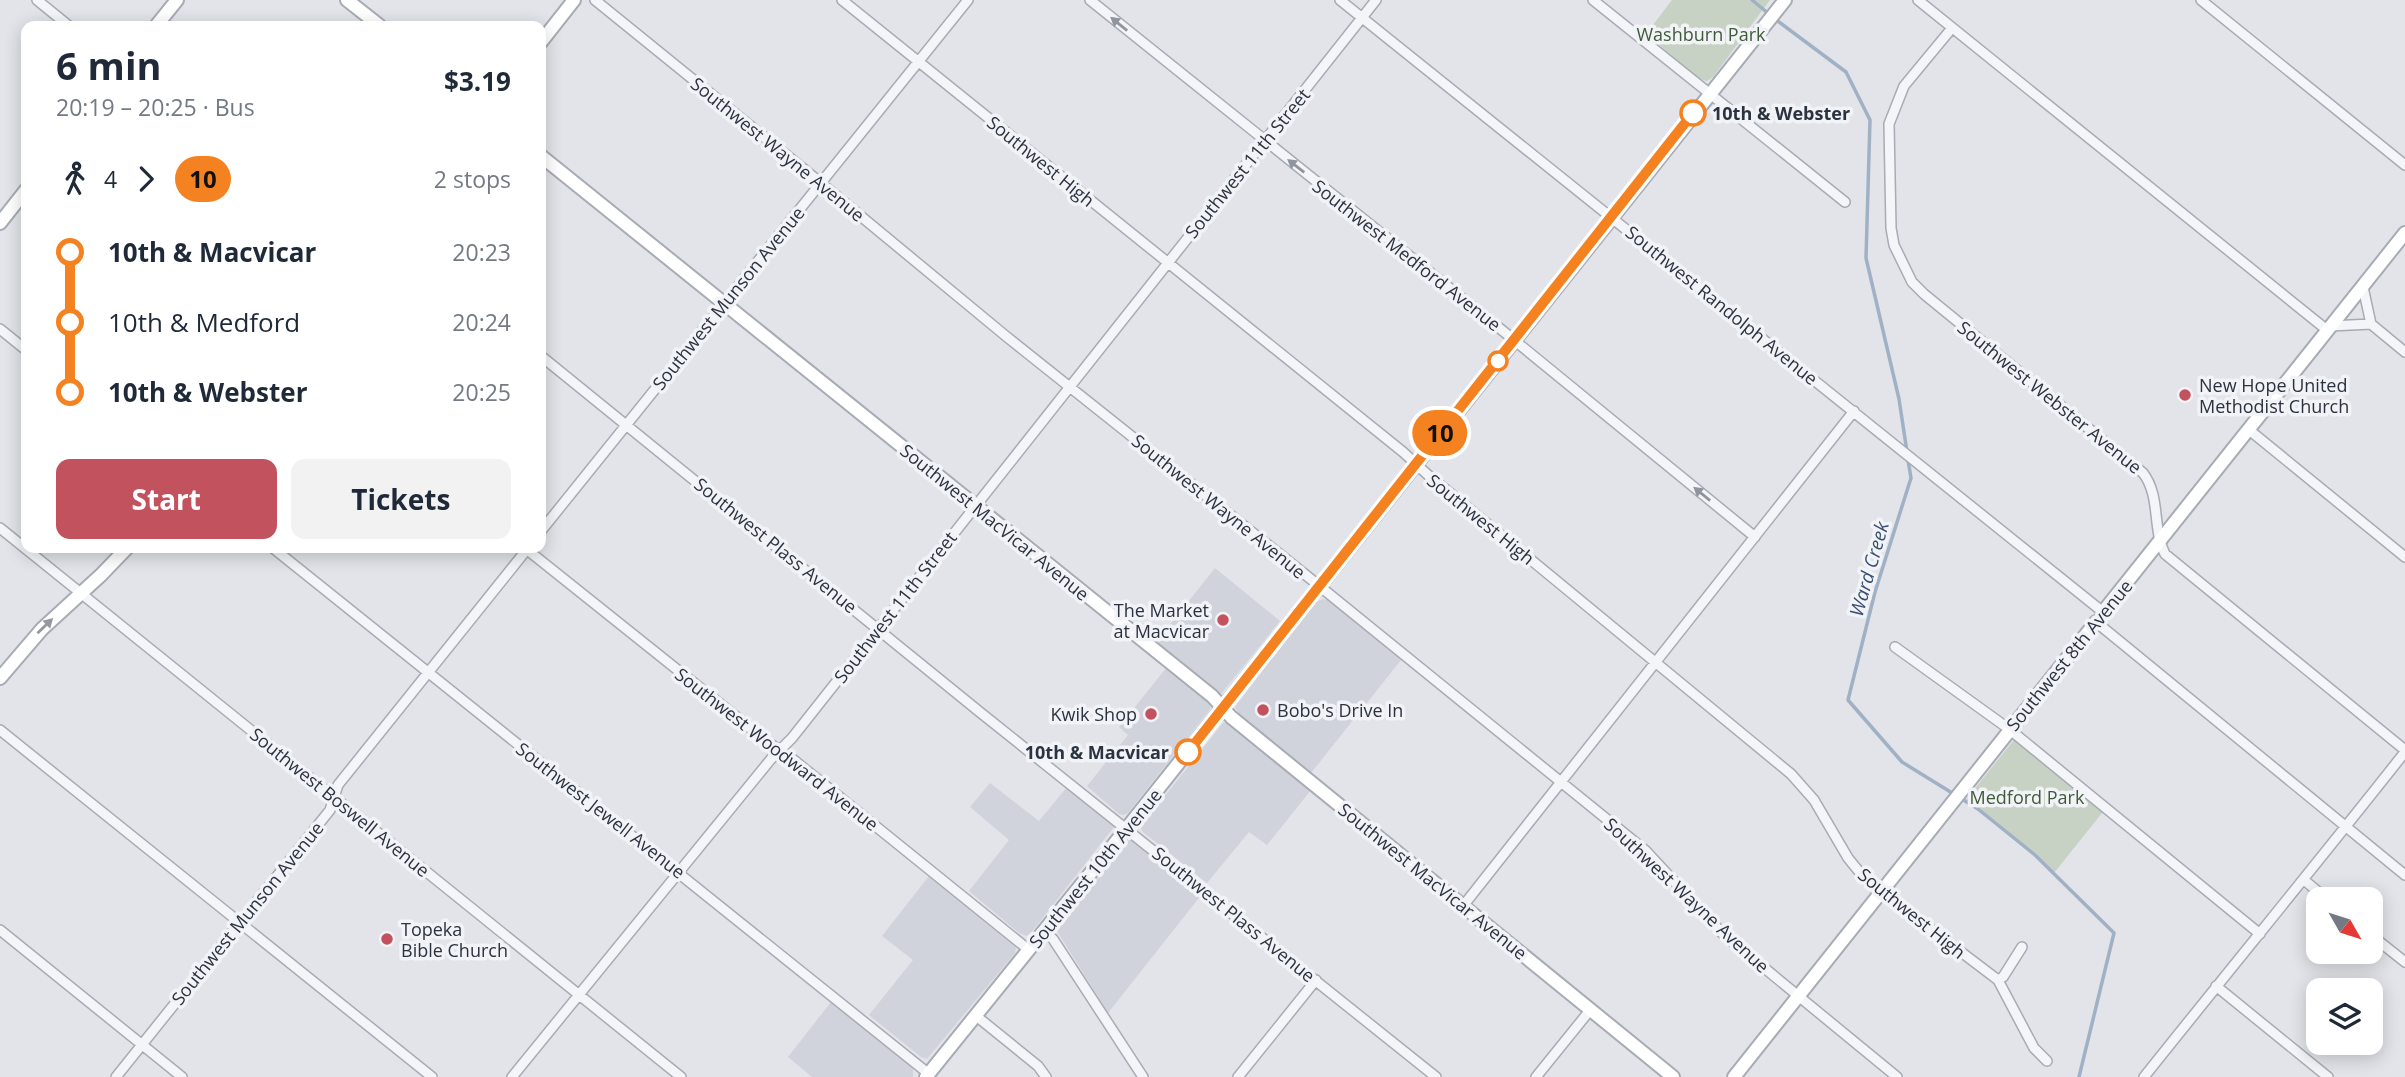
<!DOCTYPE html>
<meta charset="utf-8">
<style>
:root{--surface:#fff;--page:#f2f2f3;--text:#1f2937;--muted:#747a83;--accent:#c3525f}
body{margin:0;font-family:"Open Sans",sans-serif;background:var(--page);color:var(--text);height:100vh;display:flex;flex-direction:column;font-size:26px;white-space:nowrap}
*{box-sizing:border-box;margin:0}
p{font-size:23px;color:var(--muted)}
.icon{flex:none;width:38px;height:38px;fill:none;stroke:currentColor;stroke-width:2;stroke-linecap:round;stroke-linejoin:round}
.map{position:relative;flex:1;overflow:hidden}
.panel{position:absolute;left:21px;top:21px;width:525px;height:532px;display:flex;flex-direction:column;background:var(--surface);border-radius:14px;box-shadow:0 4px 18px #0003}
.panel>*{flex:none}
.badge{padding:0 14px;border-radius:23px;font-size:24px;line-height:46px}
.needle{width:46px;rotate:129deg}
.fabs{position:absolute;left:2306px;top:887px;display:grid;gap:14px}
.fabs a{display:grid;place-items:center;width:77px;height:77px;border-radius:14px;background:var(--surface);box-shadow:0 4px 18px #0003;font-size:35px}
.map>.badge{position:absolute;translate:-50% -50%;box-shadow:0 0 0 4px #fff}
.legs{display:flex;align-items:center;gap:10px;height:77px;padding:0 35px;font-size:23px}
.legs p{margin-inline-start:auto}
.headline{display:flex;align-items:center;justify-content:space-between;height:119px;padding:0 35px}
h1{font-size:38px;font-weight:700;line-height:52px}
.primary-button{display:flex;gap:14px;margin-top:auto;padding:14px 35px}
.primary-button a{flex:1;height:80px;border-radius:14px;background:var(--accent);color:#fff;font-size:28px;font-weight:700;line-height:80px;text-align:center}
.primary-button a+a{background:var(--page);color:var(--text)}
ul{padding:0 35px;list-style:none}
li{display:flex;align-items:center;gap:24px;height:70px;font-size:26px}
li i{display:grid;place-items:center;width:10px;height:100%;margin:0 9px;background:currentColor}
li i::after{content:'';width:18px;height:18px;margin:-9px;border:5px solid;border-radius:50%;background:var(--surface)}
li p{margin-inline-start:auto}
li:first-child i{background:linear-gradient(#0000 50%,currentColor 0)}
li:last-child i{background:linear-gradient(currentColor 50%,#0000 0)}
.map>svg:first-child{display:block}
</style>
<div class="map">
<svg width="2405" height="1077" viewBox="0 0 2405 1077">
<rect width="100%" height="100%" fill="#e2e4e9"/>
<path fill="#d0d3db" d="M1215 568 1280 621 1221 694 1213 691 1156 642Z
M1323 599 1328 600 1401 660 1311 773 1241 717 1235 707 1314 603Z
M1167 667 1206 700 1211 708 1128 813 1124 815 1119 814 1087 786 1128 735 1119 727Z
M1223 723H1230L1311 790 1267 845 1249 832 1207 883 1143 832 1140 827Z
M990 783 1039 821 1067 787 1114 827 1030 934 1027 936 1019 933 969 891 1009 840 970 807Z
M1131 838 1202 894 1108 1013 1057 931 1059 926Z
M929 876 1015 944 1016 948 1015 953 927 1059 921 1057 869 1015 913 960 882 936Z
M831 1002 913 1068V1077H812L788 1057Z"/>
<path fill="#c7d2c4" d="M1672 0H1770L1713 77 1707 81 1700 79 1646 34Z
M2017 736 2106 808 2054 873 2035 855 1965 801Z"/>
<g fill="none" stroke-linecap="round" stroke-linejoin="round">
<path stroke="#a0b1c6" stroke-width="3.5" d="M1752 0 1769 14
M1775 19 1846 72 1870 120 1866 258 1899 399 1907 452
M1908 460 1911 478 1875 592 1848 700 1902 762 1978 809 2035 855 2114 933 2079 1077"/>
<defs>
<path id="street" d="M37 0 69 26
M595 0 811 175 1007 337 1307 576 1646 851 1723 934 1897 1077
M842 0 1403 452 1428 475 1791 774 1814 800 1848 858 1865 879 1998 980 2034 1048 2047 1061
M1090 0 1503 331 1755 537
M1340 0 2103 612 2096 622 2405 875
M1593 0 1845 202
M1918 0 2327 330
M2201 0 2405 165
M1952 28 1904 86 1889 124 1891 228 1894 245 1912 282 1924 294 2143 473C2161 496 2152 529 2165 554L2405 750
M2363 287 2371 324 2405 352
M2330 326 2371 324
M0 329 26 350
M541 356 981 713 1436 1077
M2248 429 2405 557
M0 528 681 1077
M541 531 968 0
M273 548 929 1074
M525 548 769 743 790 757 1029 950
M1895 647 2009 729 2260 934
M0 730 432 1077
M2304 880 2328 900
M1463 906 1854 411
M0 930 182 1077
M1044 931 1053 939 1143 1077
M2371 935 2405 962
M1998 980 2003 977 2022 947
M2216 986 2328 1077
M975 1015 1038 1066 1046 1077
M116 1077 330 810 338 785 528 548
M512 1077 771 759 792 738 1376 0
M1238 1077 1316 980
M1536 1077 1591 1009
M2144 1077C2231 968 2319 861 2405 752"/>
<path id="secondary" d="M347 0 380 26
M156 26 177 0
M541 42 574 0
M541 156 1212 696 1231 717 1673 1077
M0 223 26 190
M2103 612 2405 233
M0 678 42 629 101 575 127 548
M926 1077 1127 828 1785 0
M1734 1077 2096 622"/>
</defs>
<use href="#street" stroke="#a7abb3" stroke-width="12"/>
<use href="#secondary" stroke="#a7abb3" stroke-width="16"/>
<use href="#street" stroke="#f4f5f8" stroke-width="9"/>
<use href="#secondary" stroke="#fff" stroke-width="12"/>
</g>
<defs><path id="oneway-solid" d="M-6-.8H1V-3.2L6.5 0L1 3.2V.8H-6Z" transform="scale(1.75)"/></defs>
<g fill="#90949c">
<use href="#oneway-solid" transform="translate(1119 24) rotate(-141)"/>
<use href="#oneway-solid" transform="translate(1296 166) rotate(-142)"/>
<use href="#oneway-solid" transform="translate(1702 494) rotate(-141)"/>
</g>
<use fill="#9598a0" href="#oneway-solid" transform="translate(45 626) rotate(-44)"/>
<g fill="none" stroke-linecap="round" stroke-linejoin="round">
<defs>
<path id="line-1" d="M1188 752 1693 113"/>
</defs>
<use href="#line-1" stroke="#fff" stroke-width="16"/>
<use href="#line-1" stroke="#f58220" stroke-width="10"/>
</g>
<g fill="#fff" stroke="#f58220" stroke-width="3.5">
<circle cx="1693" cy="113" r="12"/>
<circle cx="1498" cy="361" r="9"/>
<circle cx="1188" cy="752" r="12"/>
</g>
<g fill="#c3525f" stroke="#f1f3f7" stroke-width="2.5">
<circle cx="2185" cy="395" r="7"/>
<circle cx="1223" cy="620" r="7"/>
<circle cx="1263" cy="710" r="7"/>
<circle cx="1151" cy="714" r="7"/>
<circle cx="387" cy="939" r="7"/>
</g>
<g text-anchor="middle" dominant-baseline="central" stroke-width="7" stroke-linejoin="round" paint-order="stroke">
<g font-size="18" fill="#3f5a3a" stroke="#f1f3f7">
<text x="1701" y="34">Washburn Park</text>
<text x="2027" y="797">Medford Park</text>
</g>
<g font-size="18" font-weight="bold" fill="#2b3240" stroke="#f1f3f7" text-anchor="start">
<text x="1712" y="113">10th &amp; Webster</text>
<text x="1169" y="752" text-anchor="end">10th &amp; Macvicar</text>
</g>
<g font-size="18" fill="#2b3240" stroke="#f1f3f7">
<text transform="translate(778 149) rotate(39)">Southwest Wayne Avenue</text>
<text transform="translate(1041 161) rotate(39)">Southwest High</text>
<text transform="translate(1247 163) rotate(-51)">Southwest 11th Street</text>
<text transform="translate(1407 255) rotate(38)">Southwest Medford Avenue</text>
<text transform="translate(728 298) rotate(-51)">Southwest Munson Avenue</text>
<text transform="translate(1722 305) rotate(39)">Southwest Randolph Avenue</text>
<text transform="translate(2050 397) rotate(39)">Southwest Webster Avenue</text>
<text transform="translate(1219 506) rotate(39)">Southwest Wayne Avenue</text>
<text transform="translate(1481 519) rotate(39)">Southwest High</text>
<text transform="translate(995 522) rotate(39)">Southwest MacVicar Avenue</text>
<text transform="translate(776 545) rotate(39)">Southwest Plass Avenue</text>
<text transform="translate(895 607) rotate(-52)">Southwest 11th Street</text>
<text transform="translate(2069 655) rotate(-51)">Southwest 8th Avenue</text>
<text transform="translate(777 749) rotate(38)">Southwest Woodward Avenue</text>
<text transform="translate(340 802) rotate(39)">Southwest Boswell Avenue</text>
<text transform="translate(601 810) rotate(38)">Southwest Jewell Avenue</text>
<text transform="translate(1095 868) rotate(-51)">Southwest 10th Avenue</text>
<text transform="translate(1433 881) rotate(39)">Southwest MacVicar Avenue</text>
<text transform="translate(1687 895) rotate(43)">Southwest Wayne Avenue</text>
<text transform="translate(247 913) rotate(-51)">Southwest Munson Avenue</text>
<text transform="translate(1912 913) rotate(39)">Southwest High</text>
<text transform="translate(1234 914) rotate(39)">Southwest Plass Avenue</text>
</g>
<g font-size="18" fill="#2b3240" stroke="#f1f3f7" text-anchor="start">
<text x="2199" y="385">New Hope United<tspan x="2199" dy="21">Methodist Church</tspan></text>
<text x="1209" y="610" text-anchor="end">The Market<tspan x="1209" dy="21">at Macvicar</tspan></text>
<text x="1277" y="710">Bobo's Drive In</text>
<text x="1137" y="714" text-anchor="end">Kwik Shop</text>
<text x="401" y="929">Topeka<tspan x="401" dy="21">Bible Church</tspan></text>
</g>
<g font-size="19" font-style="italic" fill="#394f70" stroke="#f1f3f7">
<text transform="translate(1869 569) rotate(-74)">Ward Creek</text>
</g>
</g>
</svg>
<div class="fabs">
<a><svg class="needle" viewBox="-14 -14 28 28"><path d="M0-13l5 13h-10z" fill="#e53935"/><path d="M0 13l5-13h-10z" fill="#747a83"/></svg></a>
<a><svg class="icon" aria-label="layers" viewBox="0 0 24 24"><path d="M12 4l9 5-9 5-9-5zM3 14l9 5 9-5"/></svg></a>
</div>
<b class="badge" style="left:1440px;top:433px;background:#f58220;color:#111">10</b>
<section class="panel">
<div class="headline"><div><h1>6 min</h1><p>20:19 – 20:25 · Bus</p></div><b>$3.19</b></div>
<div class="legs"><svg class="icon" aria-label="walk" viewBox="0 0 24 24"><circle cx="13" cy="4" r="2"/><path d="M13 8l-2 6 4 7M11 14l-3 7M7 12l3-4h3l4 4"/></svg>4<svg class="icon" aria-label="forward" viewBox="0 0 24 24"><path d="M9 5l7 7-7 7"/></svg><b class="badge" style="background:#f58220;color:#111">10</b><p>2 stops</p></div>
<ul>
<li><i style="color:#f58220"></i><b>10th &amp; Macvicar</b><p>20:23</p></li>
<li><i style="color:#f58220"></i><span>10th &amp; Medford</span><p>20:24</p></li>
<li><i style="color:#f58220"></i><b>10th &amp; Webster</b><p>20:25</p></li>
</ul>
<div class="primary-button"><a>Start</a><a>Tickets</a></div>
</section>
</div>
